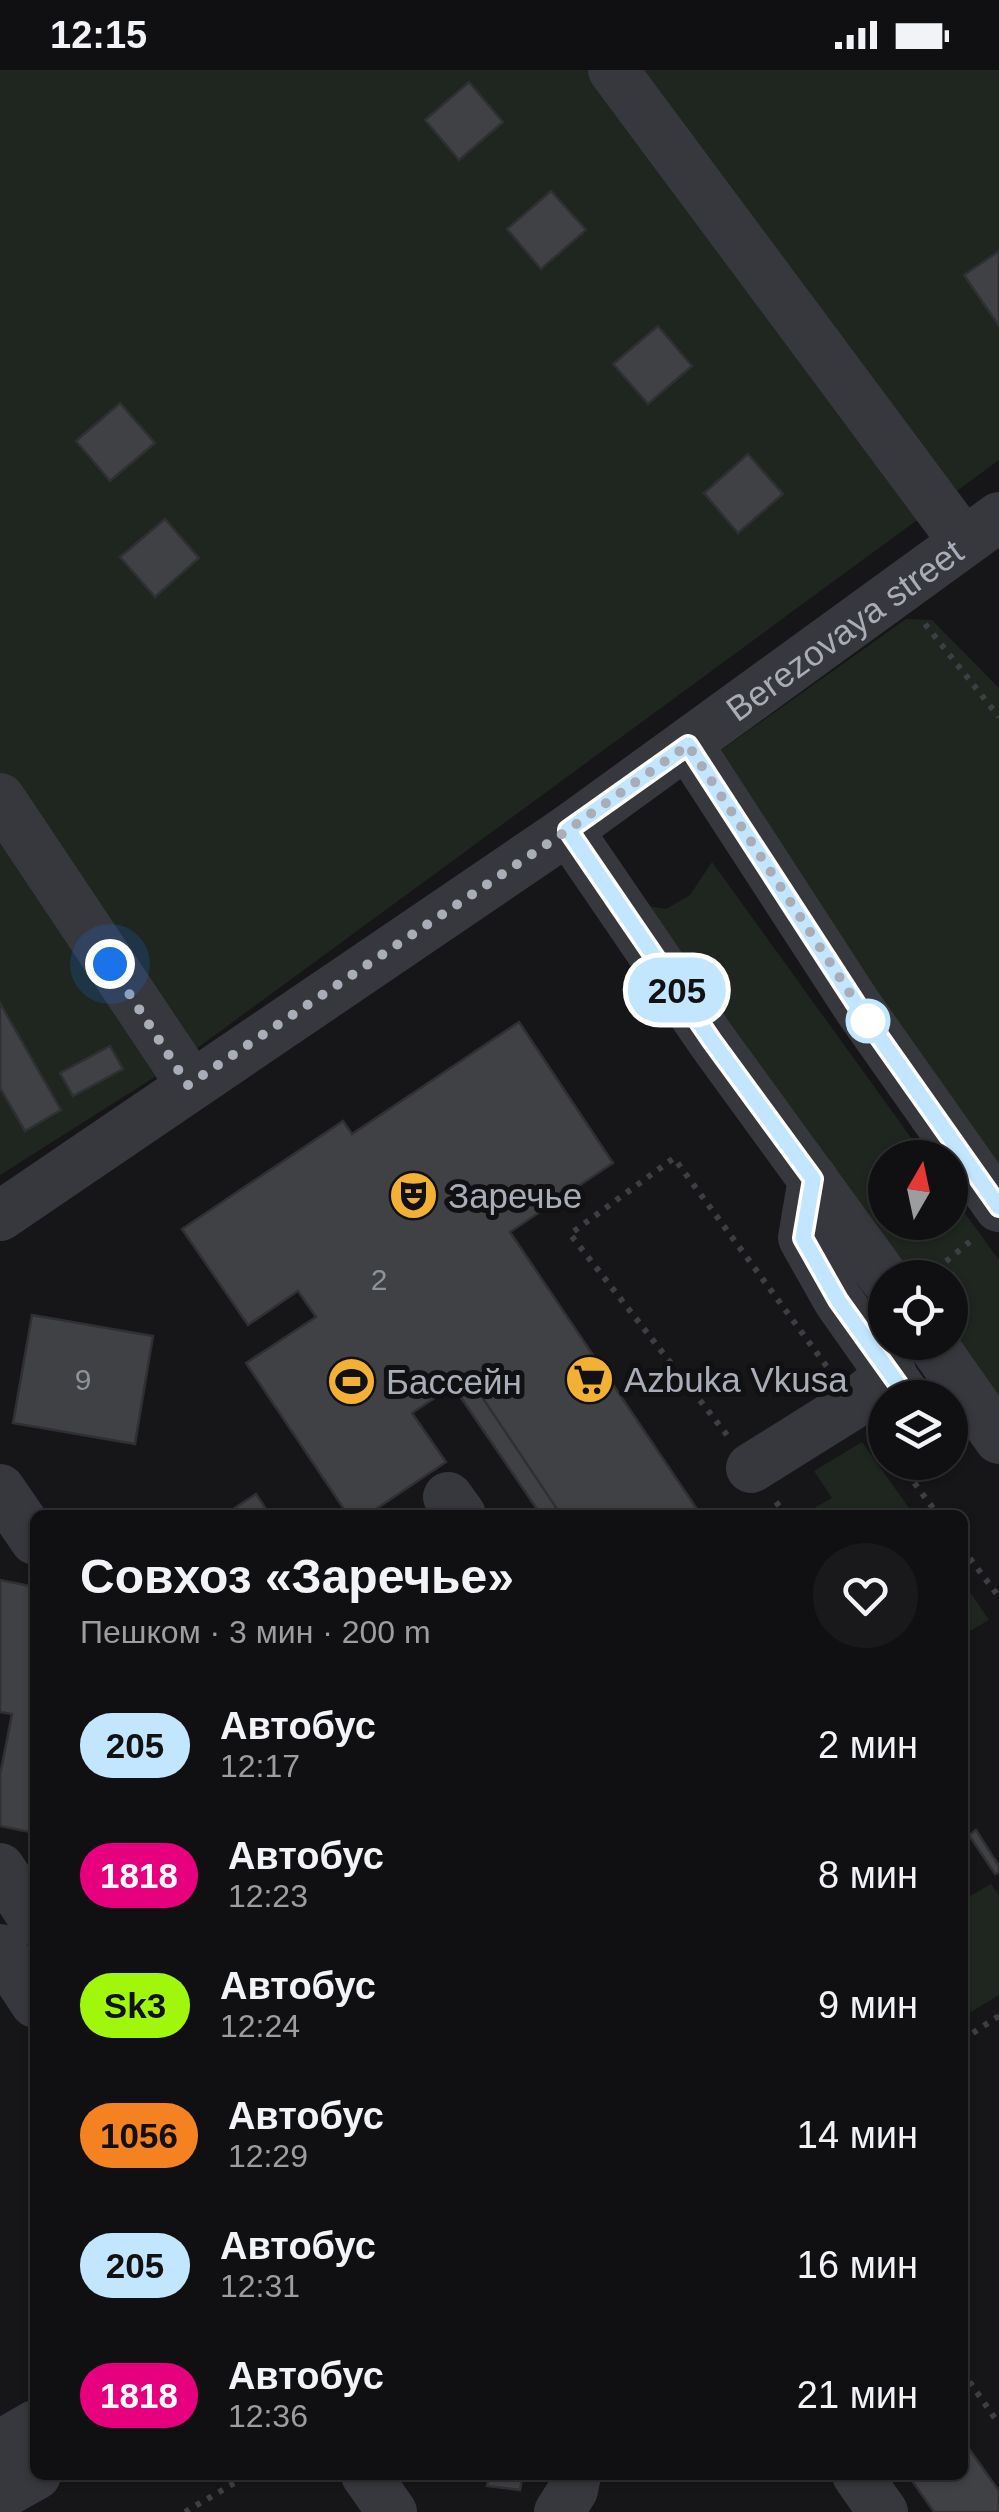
<!DOCTYPE html>
<html lang="ru">
<meta charset="utf-8">
<style>
:root{--surface:#101012;--page:#19191b;--text:#f1f3f6;--muted:#9c9d9f;--line:#303032}
body{margin:0;font-family:Arial,sans-serif;background:var(--page);color:var(--text);height:100vh;display:flex;flex-direction:column;font-size:38px;white-space:nowrap}
*{box-sizing:border-box;margin:0}
p{font-size:32px;color:var(--muted)}
.icon{flex:none;width:55px;height:55px;fill:none;stroke:currentColor;stroke-width:2;stroke-linecap:round;stroke-linejoin:round}
.map{position:relative;flex:1;overflow:hidden}
.sheet{position:absolute;left:30px;top:1440px;width:938px;height:970px;display:flex;flex-direction:column;background:var(--surface);border-radius:15px;box-shadow:0 2px 8px #0004,0 0 0 2px var(--line)}
.sheet>*{flex:none}
.badge{padding:0 20px;border-radius:32px;font-size:35px;line-height:65px}
.needle{width:65px;rotate:9deg}
.controls{position:absolute;left:868px;top:1070px;display:grid;gap:20px}
.controls a{display:grid;place-items:center;width:100px;height:100px;border-radius:50%;background:var(--surface);box-shadow:0 2px 8px #0004,0 0 0 2px var(--line);font-size:50px}
.you{position:absolute;width:50px;height:50px;margin:-25px;border:8px solid #fff;border-radius:50%;background:#1a73e8;box-shadow:0 0 0 15px #1a73e833}
.map>.badge{position:absolute;translate:-50% -50%;box-shadow:0 0 0 5px #fff}
.round{display:grid;place-items:center;flex:none;width:105px;height:105px;border-radius:52px;background:var(--page)}
.summary{display:flex;align-items:center;justify-content:space-between;height:170px;padding:0 50px}
h1{font-size:48px;font-weight:700;line-height:75px}
ul{padding:0;list-style:none}
li{display:flex;align-items:center;gap:30px;height:130px;padding:0 50px}
li div{flex:1}
li b{display:block;font-size:38px}
li em{font-style:normal}
li .badge{min-width:110px;font-weight:700;text-align:center}
.status{display:flex;justify-content:space-between;align-items:center;height:70px;padding:0 50px;background:var(--surface);direction:ltr}
.status svg{height:28px;fill:currentColor}
.map>svg:first-child{display:block}
</style>
<div class="status"><b>12:15</b><svg viewBox="0 0 49 12"><path d="M0 12V9h3v3zM5 12V6h3v6zM10 12V3h3v9zM15 12V0h3v12zM26 1h20v11H26zM47 4h2v5h-2z"/></svg></div>
<div class="map">
<svg width="999" height="2442" viewBox="0 0 999 2442">
<rect width="100%" height="100%" fill="#161618"/>
<path fill="#1e261f" d="M0 0H999V390L177 993 0 1105Z
M906 549 932 550 999 618V1099L703 693Z
M712 792 925 1087 885 1088V1152H950V1123L999 1190V1327L950 1260V1208L912 1207 641 835 666 839 690 825Z
M862 1372 914 1445H809L807 1442 832 1428 814 1401Z
M963 1512 989 1550 963 1565H962Z
M991 1814 999 1825V1925L963 1947V1830Z"/>
<path fill="#404145" stroke="#303034" stroke-width="2.5" d="M469 12 503 52 459 90 425 50Z
M551 121 586 160 541 199 507 159Z
M999 181V256L964 205Z
M658 256 692 296 648 334 613 294Z
M120 333 155 373 110 411 76 371Z
M748 384 783 424 738 463 704 423Z
M165 449 199 488 155 527 120 487Z
M0 933 61 1040 25 1061 0 1018Z
M519 952 613 1093 510 1162 701 1445H561L468 1306 412 1343 446 1392 367 1445H348L246 1293 316 1247 298 1221 248 1255 182 1159 343 1051 352 1064Z
M110 976 123 999 73 1026 60 1003Z
M32 1245 153 1266 135 1374 13 1353Z
M468 1306 561 1445H541L453 1316Z
M256 1424 270 1445H224Z
M0 1510 35 1517V1763L0 1756V1705L12 1644 0 1642Z
M976 1760 999 1796V1802L995 1804 969 1765Z
M962 2369 999 2421V2442H934L908 2405H962Z
M452 2405H523L520 2420 487 2416 488 2410Z"/>
<g fill="none" stroke-linecap="round" stroke-linejoin="round">
<path stroke="#3d3f44" stroke-width="6" stroke-dasharray="5 8" stroke-linecap="butt" d="M925 554 999 647
M926 1208 973 1169
M727 1365 570 1164 674 1088 830 1301
M899 1392 938 1445
M776 1432 786 1445
M962 1478 999 1527
M962 1970 999 1946
M962 2301 999 2354
M185 2442 248 2405"/>
<g stroke="#37383d" stroke-width="50">
<path d="M613 0 964 472"/>
<path d="M688 675 858 937 999 1137"/>
<path d="M0 728 177 993 188 1015"/>
<path d="M568 760 712 971 885 1209"/>
<path d="M813 1109 803 1168 838 1230 907 1328"/>
<path id="s1" d="M0 1146 568 760 999 447"/>
<path d="M931 1272 999 1369"/>
<path d="M751 1398 855 1333 892 1304"/>
<path d="M0 1419 35 1470"/>
<path d="M448 1427 461 1445"/>
<path d="M0 1798 35 1851"/>
<path d="M0 1879 35 1933"/>
<path d="M0 2375 35 2355"/>
<path d="M366 2405 392 2442"/>
<path d="M857 2405 883 2442"/>
<path d="M0 2425 36 2405"/>
<path d="M559 2442 573 2420 576 2405"/>
</g>
</g>
<g fill="none" stroke-linecap="round" stroke-linejoin="round">
<defs>
<path id="line" d="M908 1328 838 1230 803 1168 813 1109 712 971 568 760 688 675 858 937 999 1137"/>
</defs>
<use href="#line" stroke="#fff" stroke-width="22"/>
<use href="#line" stroke="#c2e6ff" stroke-width="15"/>
<path stroke="#a8adb8" stroke-width="10" stroke-dasharray="0 18" d="M110 894 188 1015 568 760 688 675 868 951"/>
</g>
<defs>
<symbol id="theatre-disc" viewBox="-11 -11 22 22"><circle r="9.5" fill="#f2b134" stroke="#111113"/><path d="M-5-5.5Q0-4 5-5.5V0Q5 5 0 6Q-5 5-5 0ZM-3.3-2.5H-1v1.5H-3.3ZM1-2.5H3.3v1.5H1ZM-2.8 1Q0 5.5 2.8 1Z" fill="#111"/></symbol>
<symbol id="supermarket-disc" viewBox="-11 -11 22 22"><circle r="9.5" fill="#f2b134" stroke="#111113"/><path d="M-6-5.5h2.5l.6 2H6L4.5 2H-2.5L-4.4-4H-6ZM-1.5 3.2a1.3 1.3 0 1 0 .1 0ZM3 3.2a1.3 1.3 0 1 0 .1 0Z" fill="#111"/></symbol>
<symbol id="stadium-disc" viewBox="-11 -11 22 22"><circle r="9.5" fill="#f2b134" stroke="#111113"/><path d="M0-5a6.5 5 0 1 0 0 10a6.5 5 0 1 0 0-10ZM-3.5-1.8h7v3.6h-7Z" fill="#111"/></symbol>
</defs>
<g fill-rule="evenodd">
<use href="#theatre-disc" x="386" y="1098" width="55" height="55"/>
<use href="#supermarket-disc" x="562" y="1282" width="55" height="55"/>
<use href="#stadium-disc" x="324" y="1284" width="55" height="55"/>
</g>
<circle fill="#fff" stroke="#c2e6ff" stroke-width="5" cx="868" cy="951" r="20"/>
<g text-anchor="middle" dominant-baseline="central" stroke-width="10" stroke-linejoin="round" paint-order="stroke">
<g font-size="30" fill="#8e929b">
<text x="379" y="1209">2</text>
<text x="83" y="1309">9</text>
</g>
<g font-size="35" fill="#a8adb8" stroke="#111113">
<text stroke="none"><textPath href="#s1" startOffset="1028">Berezovaya street</textPath></text>
</g>
<g font-size="35" fill="#a8adb8" stroke="#111113" text-anchor="start">
<text x="448" y="1125">Заречье</text>
<text x="624" y="1309">Azbuka Vkusa</text>
<text x="386" y="1311">Бассейн</text>
</g>
</g>
</svg>
<div class="controls">
<a><svg class="needle" viewBox="-14 -14 28 28"><path d="M0-13l5 13h-10z" fill="#e53935"/><path d="M0 13l5-13h-10z" fill="#9c9d9f"/></svg></a>
<a><svg class="icon" aria-label="locate" viewBox="0 0 24 24"><circle cx="12" cy="12" r="6"/><path d="M12 2v4M12 18v4M2 12h4M18 12h4"/></svg></a>
<a><svg class="icon" aria-label="layers" viewBox="0 0 24 24"><path d="M12 4l9 5-9 5-9-5zM3 14l9 5 9-5"/></svg></a>
</div>
<div class="you" style="left:110px;top:894px"></div>
<b class="badge" style="left:677px;top:920px;background:#c2e6ff;color:#111">205</b>
<section class="sheet">
<div class="summary"><div><h1>Совхоз «Заречье»</h1><p>Пешком · 3 мин · 200 m</p></div><a class="round"><svg class="icon" aria-label="heart" viewBox="0 0 24 24"><path d="M12 20l-8-8c-3-5 5-10 8-4 3-6 11-1 8 4z"/></svg></a></div>
<ul>
<li><span class="badge" style="background:#c2e6ff;color:#111">205</span><div><b>Автобус</b><p>12:17</p></div><em>2 мин</em></li>
<li><span class="badge" style="background:#e6007e;color:#fff">1818</span><div><b>Автобус</b><p>12:23</p></div><em>8 мин</em></li>
<li><span class="badge" style="background:#a1f70c;color:#111">Sk3</span><div><b>Автобус</b><p>12:24</p></div><em>9 мин</em></li>
<li><span class="badge" style="background:#f58220;color:#111">1056</span><div><b>Автобус</b><p>12:29</p></div><em>14 мин</em></li>
<li><span class="badge" style="background:#c2e6ff;color:#111">205</span><div><b>Автобус</b><p>12:31</p></div><em>16 мин</em></li>
<li><span class="badge" style="background:#e6007e;color:#fff">1818</span><div><b>Автобус</b><p>12:36</p></div><em>21 мин</em></li>
</ul>
</section>
</div>
